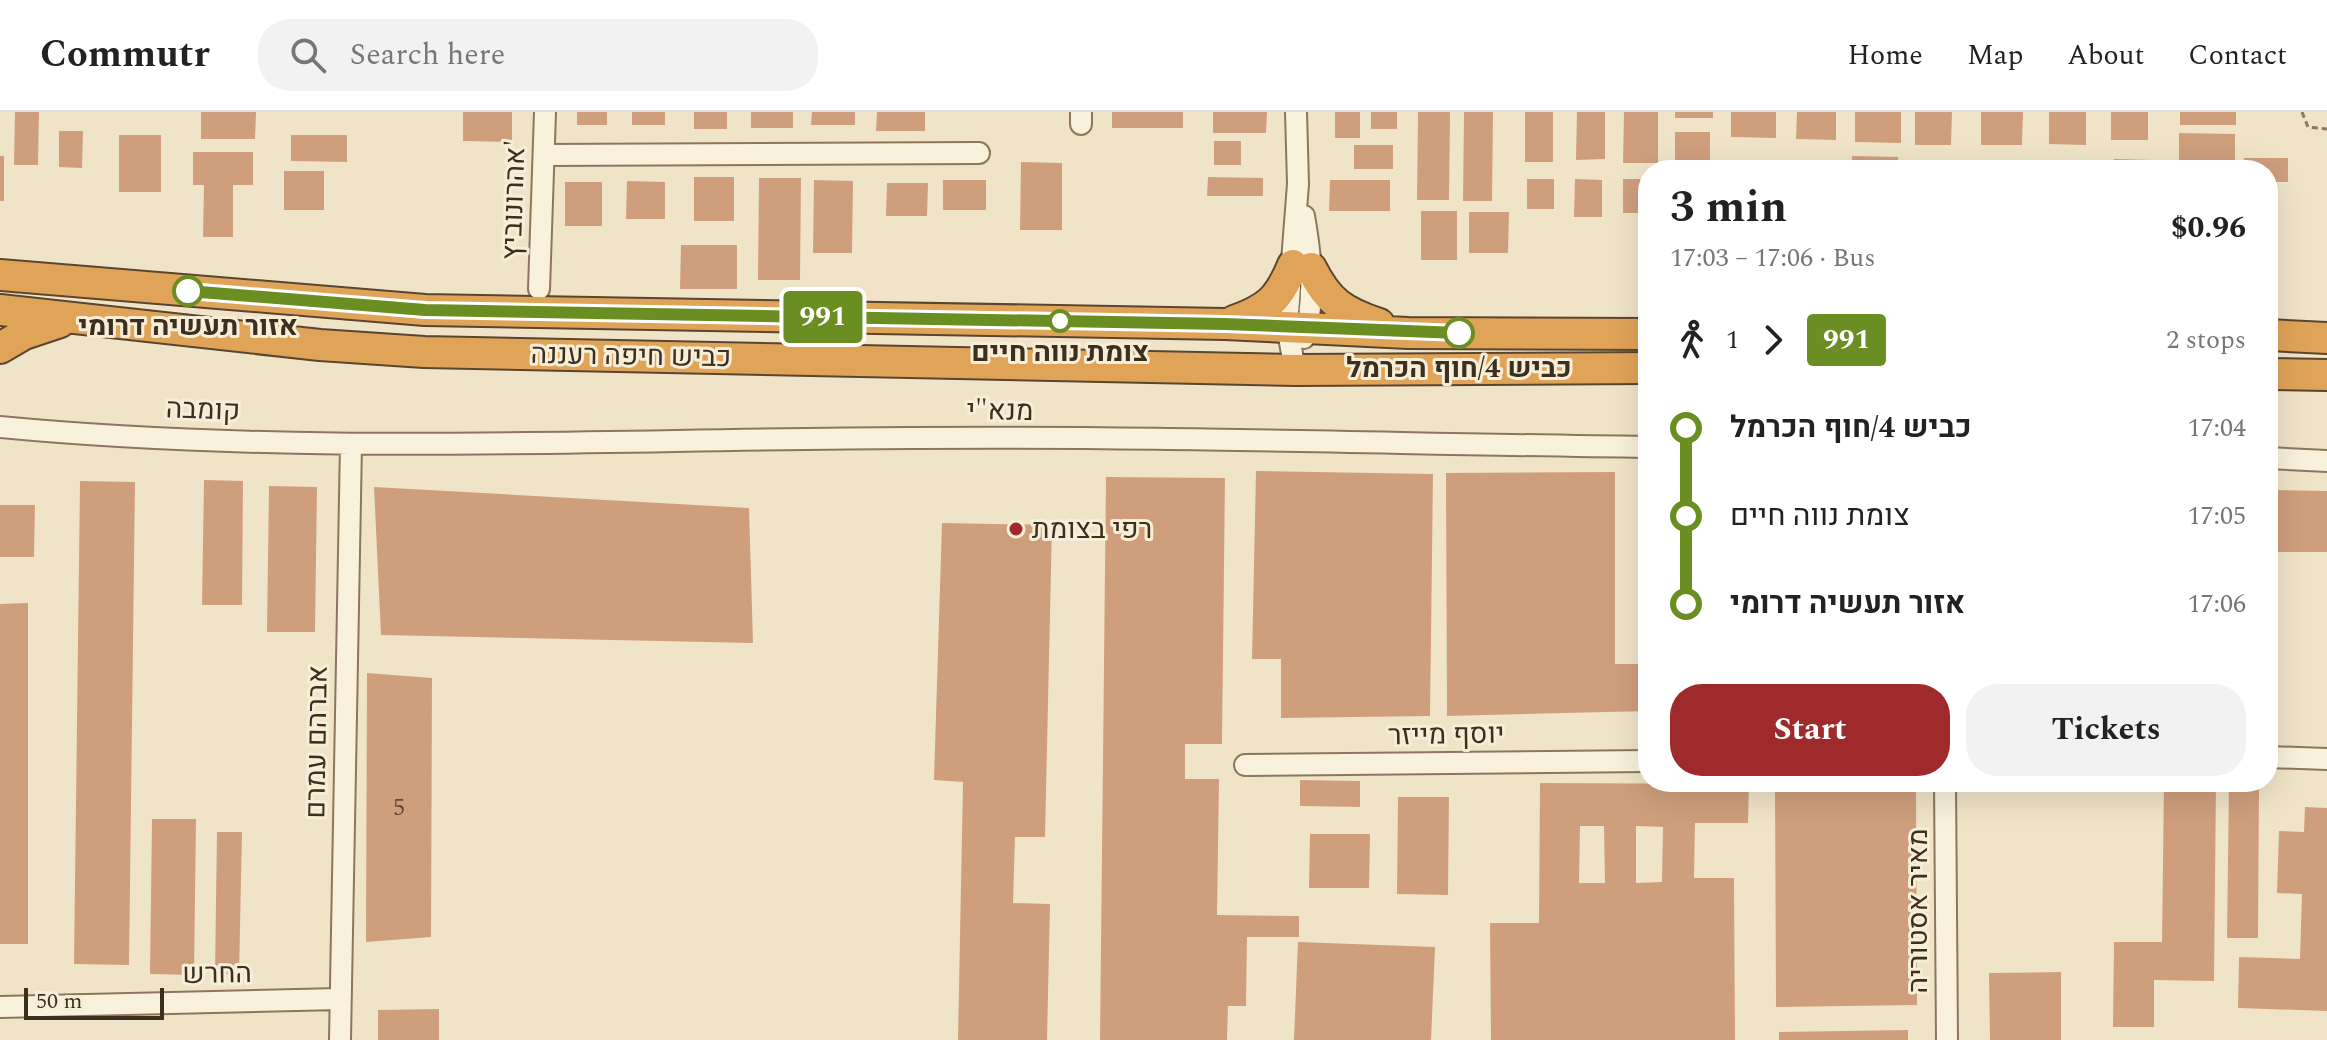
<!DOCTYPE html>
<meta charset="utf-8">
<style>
:root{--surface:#fff;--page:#f2f2f2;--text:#222;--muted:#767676;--line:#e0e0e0;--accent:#9e2a2b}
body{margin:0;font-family:Spectral,Heebo,serif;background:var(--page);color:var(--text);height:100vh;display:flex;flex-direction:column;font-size:30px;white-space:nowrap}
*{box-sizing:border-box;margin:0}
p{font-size:26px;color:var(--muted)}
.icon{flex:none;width:44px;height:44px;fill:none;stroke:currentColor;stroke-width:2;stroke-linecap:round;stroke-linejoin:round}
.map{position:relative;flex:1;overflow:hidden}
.sheet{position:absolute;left:1638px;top:48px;width:640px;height:632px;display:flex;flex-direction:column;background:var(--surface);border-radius:32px;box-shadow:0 8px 32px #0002}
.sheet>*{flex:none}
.badge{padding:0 16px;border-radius:6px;font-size:28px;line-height:52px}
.scale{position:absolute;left:24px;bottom:20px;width:140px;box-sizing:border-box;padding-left:8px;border:4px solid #3d2e20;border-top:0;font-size:22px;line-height:28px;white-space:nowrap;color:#3d2e20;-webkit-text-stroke:6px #f7eed8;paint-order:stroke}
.map>.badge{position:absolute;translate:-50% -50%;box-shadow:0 0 0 4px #fff}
.legs{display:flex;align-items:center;gap:12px;height:88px;padding:0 32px;font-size:26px}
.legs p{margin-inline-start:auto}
.headline{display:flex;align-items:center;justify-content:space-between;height:136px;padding:0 32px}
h1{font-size:44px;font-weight:700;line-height:60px}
.primary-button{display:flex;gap:16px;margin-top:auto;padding:16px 32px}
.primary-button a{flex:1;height:92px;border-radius:32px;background:var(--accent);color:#fff;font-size:32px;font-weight:700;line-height:92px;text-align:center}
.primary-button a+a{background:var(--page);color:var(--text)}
ul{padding:0 32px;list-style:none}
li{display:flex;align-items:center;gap:28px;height:88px;font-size:30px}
li i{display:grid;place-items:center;width:12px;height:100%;margin:0 10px;background:currentColor}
li i::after{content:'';width:20px;height:20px;margin:-10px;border:6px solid;border-radius:50%;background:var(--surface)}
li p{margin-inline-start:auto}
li:first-child i{background:linear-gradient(#0000 50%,currentColor 0)}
li:last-child i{background:linear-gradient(currentColor 50%,#0000 0)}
header{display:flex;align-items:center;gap:48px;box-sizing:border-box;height:112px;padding:0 40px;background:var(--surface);border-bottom:2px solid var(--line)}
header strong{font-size:38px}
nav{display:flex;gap:44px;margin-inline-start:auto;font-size:28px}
.search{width:560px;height:72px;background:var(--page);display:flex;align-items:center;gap:20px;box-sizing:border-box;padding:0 28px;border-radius:32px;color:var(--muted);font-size:30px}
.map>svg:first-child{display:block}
</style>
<header>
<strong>Commutr</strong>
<div class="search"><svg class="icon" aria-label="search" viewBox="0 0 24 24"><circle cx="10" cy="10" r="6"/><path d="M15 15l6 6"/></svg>Search here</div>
<nav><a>Home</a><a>Map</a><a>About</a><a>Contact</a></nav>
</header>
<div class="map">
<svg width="2327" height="928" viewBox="0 0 2327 928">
<rect width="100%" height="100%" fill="#f0e4c8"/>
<path fill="#cf9f7d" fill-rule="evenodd" d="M15 0H39L38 53H14Z
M201 0H256L255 27H201Z
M463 0H512V30L463 29Z
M577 0H607V13H577Z
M632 0H665V13H632Z
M694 0H727V17H694Z
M751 0H793V16H751Z
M812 0H855V13H811Z
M877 0H925V19H876Z
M1112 0H1183V16H1112Z
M1213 0H1267L1266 21H1213Z
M1335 0H1360V26H1335Z
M1371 0H1397V17H1371Z
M1418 0H1450L1449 88H1417Z
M1464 0H1493L1492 89H1463Z
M1525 0H1553V50H1525Z
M1577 0H1605V47L1576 48Z
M1624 0H1658V51H1623Z
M1675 0H1713V6H1675Z
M1731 0H1776V26L1731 25Z
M1797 0H1836V28L1796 27Z
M1855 0H1901V31L1855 30Z
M1915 0H1952L1951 33H1915Z
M1981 0H2023L2022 33H1981Z
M2049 0H2086V33L2049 32Z
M2111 0H2148V28H2111Z
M2180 0H2236V13H2180Z
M59 19H83L82 56 59 55Z
M1675 20H1710V52H1675Z
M2179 21 2235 22V58H2179Z
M119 23H161V80H119Z
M291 23H347V50L291 49Z
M1214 29H1241V53H1214Z
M1354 33H1393V57H1354Z
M193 40H253V73H233V125H203L204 73H193Z
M0 44H4V89H0Z
M1852 44 1898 45V58H1852Z
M2244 46H2288V70H2268V58H2244Z
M2114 47 2151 48V58H2114Z
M1915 48H1955V58H1915Z
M1021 50 1062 51V118H1020Z
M1730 52 1761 53V58H1730Z
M284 59H324V98H284Z
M694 65H734V109H694Z
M1208 65 1263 66V84H1207Z
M759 66H801L800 168H758Z
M1527 67H1554V97H1527Z
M1575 67 1602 68V105H1574Z
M1623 67H1648V101H1623Z
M814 68 853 69 852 141H813Z
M943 68H986V98H943Z
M1330 68H1390V99H1329Z
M627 69 665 70V107H626Z
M565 70H602V114H565Z
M887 71H928L927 104H886Z
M1421 99H1457V148H1421Z
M1469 100H1509L1508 141H1469Z
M681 133H737V177H680Z
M1256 359 1433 362 1430 604 1281 606V547H1252Z
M1615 360V552H1648V599L1447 604 1446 361Z
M1106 365 1225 366 1222 632H1185V667H1219L1217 803 1299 804V825H1247L1246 894H1228L1227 928H1100Z
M204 368 243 369 242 493H202Z
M80 369 135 370 129 853 74 852Z
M269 374 317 375 315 520H267Z
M374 375 749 396 753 531 381 523Z
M2268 378 2327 379V440H2268Z
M0 393H35L34 445H0Z
M942 411 1052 413 1045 725H1015L1013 791 1050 792 1047 928H958L963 670 934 668Z
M28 491V832H0V492Z
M367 561 432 566 431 825 366 830Z
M1300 668 1360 669V695L1300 694Z
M2164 670H2216L2214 869 2154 868V915H2113L2114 830H2162Z
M1540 671 1749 672 1748 711H1695L1694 766H1734L1735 928H1491L1490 811H1539ZM1580 714H1604L1605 771H1579ZM1636 714 1663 715 1662 770 1636 771Z
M2229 671H2259L2258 826H2227Z
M1916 676 1917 893 1776 895 1775 678Z
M1398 685H1449L1448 783 1397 782Z
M2305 695 2327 696V899L2238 896 2239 845 2300 847 2302 782 2277 781 2279 719 2304 720Z
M152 707H196L194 863 150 862Z
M217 720H242L239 863 215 862Z
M1310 722H1370L1369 776H1309Z
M1298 830 1435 835 1431 928H1294Z
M2061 860V928H1990L1989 861Z
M439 897V928H378V898Z
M1908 918V928H1779V920Z"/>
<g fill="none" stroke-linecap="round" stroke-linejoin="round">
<defs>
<path id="minor" d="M1081 12V0
M545 43 979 41
M1304 104C1311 144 1316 187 1304 226
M539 177 545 0
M1295 258 1287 214 1298 72 1296 0
M0 315C302 344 607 327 911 326 1156 324 1402 332 1648 335
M2268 346 2327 349
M2268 645 2327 647
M1245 653 1648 649
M1945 670 1947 928
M0 895 339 887
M340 928 351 332"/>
<path id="highway" d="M1311 156C1328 190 1343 200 1379 212
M0 163 425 198 1225 212 1408 221 1648 222
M0 198 320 233 424 240 1295 258 1648 256
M1234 209C1268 197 1279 187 1293 153
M2268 223 2327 226
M0 236 24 222 60 210
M2268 262 2327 263"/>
</defs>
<use href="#minor" stroke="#8d765c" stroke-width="24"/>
<use href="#highway" stroke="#5b4430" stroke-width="34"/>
<path stroke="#8d765c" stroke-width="3" stroke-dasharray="6 4" stroke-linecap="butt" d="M2302 0 2308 15 2327 17"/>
<use href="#minor" stroke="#faf1dc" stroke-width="20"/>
<use href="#highway" stroke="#e0a458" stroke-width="30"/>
</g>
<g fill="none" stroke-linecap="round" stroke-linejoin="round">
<defs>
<path id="line-1" d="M188 179 425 198 1225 212 1459 221"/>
</defs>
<use href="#line-1" stroke="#fff" stroke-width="18"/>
<use href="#line-1" stroke="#6b8e23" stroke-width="12"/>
</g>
<g fill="#fff" stroke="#6b8e23" stroke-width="4">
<circle cx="188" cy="179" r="14"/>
<circle cx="1060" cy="209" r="10"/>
<circle cx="1459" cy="221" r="14"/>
</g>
<circle fill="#9e2a2b" stroke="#f7eed8" stroke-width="3" cx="1016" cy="417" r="8"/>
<g text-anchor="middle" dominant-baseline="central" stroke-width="6" stroke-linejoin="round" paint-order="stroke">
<g font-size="24" fill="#624a37">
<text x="399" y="696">5</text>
</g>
<g font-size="28" fill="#3d2e20" stroke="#f7eed8">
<text transform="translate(514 88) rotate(-88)">אהרונוביץ'</text>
<text transform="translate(631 244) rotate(1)">כביש חיפה רעננה</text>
<text transform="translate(203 298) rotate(2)">קומבה</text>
<text transform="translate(1000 299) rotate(1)">מנא"י</text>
<text transform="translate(1446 623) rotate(-1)">יוסף מייזר</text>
<text transform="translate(317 630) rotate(-89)">אברהם עמרם</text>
<text transform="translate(1918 799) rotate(-90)">מאיר אסטוריה</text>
<text transform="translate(217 862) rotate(-1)">החרש</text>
</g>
<g font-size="28" font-weight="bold" fill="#3d2e20" stroke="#f7eed8">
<text x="188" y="214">אזור תעשיה דרומי</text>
<text x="1060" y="240">צומת נווה חיים</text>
<text x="1459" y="256">כביש 4/חוף הכרמל</text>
</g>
<g font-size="28" fill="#3d2e20" stroke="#f7eed8" text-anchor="start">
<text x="1032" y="417">רפי בצומת</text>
</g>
</g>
</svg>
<div class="scale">50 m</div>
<b class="badge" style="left:823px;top:205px;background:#6b8e23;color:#fff">991</b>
<section class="sheet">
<div class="headline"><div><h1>3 min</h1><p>17:03 – 17:06 · Bus</p></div><b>$0.96</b></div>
<div class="legs"><svg class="icon" aria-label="walk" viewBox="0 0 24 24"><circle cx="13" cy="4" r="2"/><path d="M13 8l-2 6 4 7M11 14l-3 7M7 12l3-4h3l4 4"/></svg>1<svg class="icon" aria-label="forward" viewBox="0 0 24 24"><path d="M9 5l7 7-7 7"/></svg><b class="badge" style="background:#6b8e23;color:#fff">991</b><p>2 stops</p></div>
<ul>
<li><i style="color:#6b8e23"></i><b>כביש 4/חוף הכרמל</b><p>17:04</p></li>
<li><i style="color:#6b8e23"></i><span>צומת נווה חיים</span><p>17:05</p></li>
<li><i style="color:#6b8e23"></i><b>אזור תעשיה דרומי</b><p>17:06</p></li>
</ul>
<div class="primary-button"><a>Start</a><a>Tickets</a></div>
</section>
</div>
